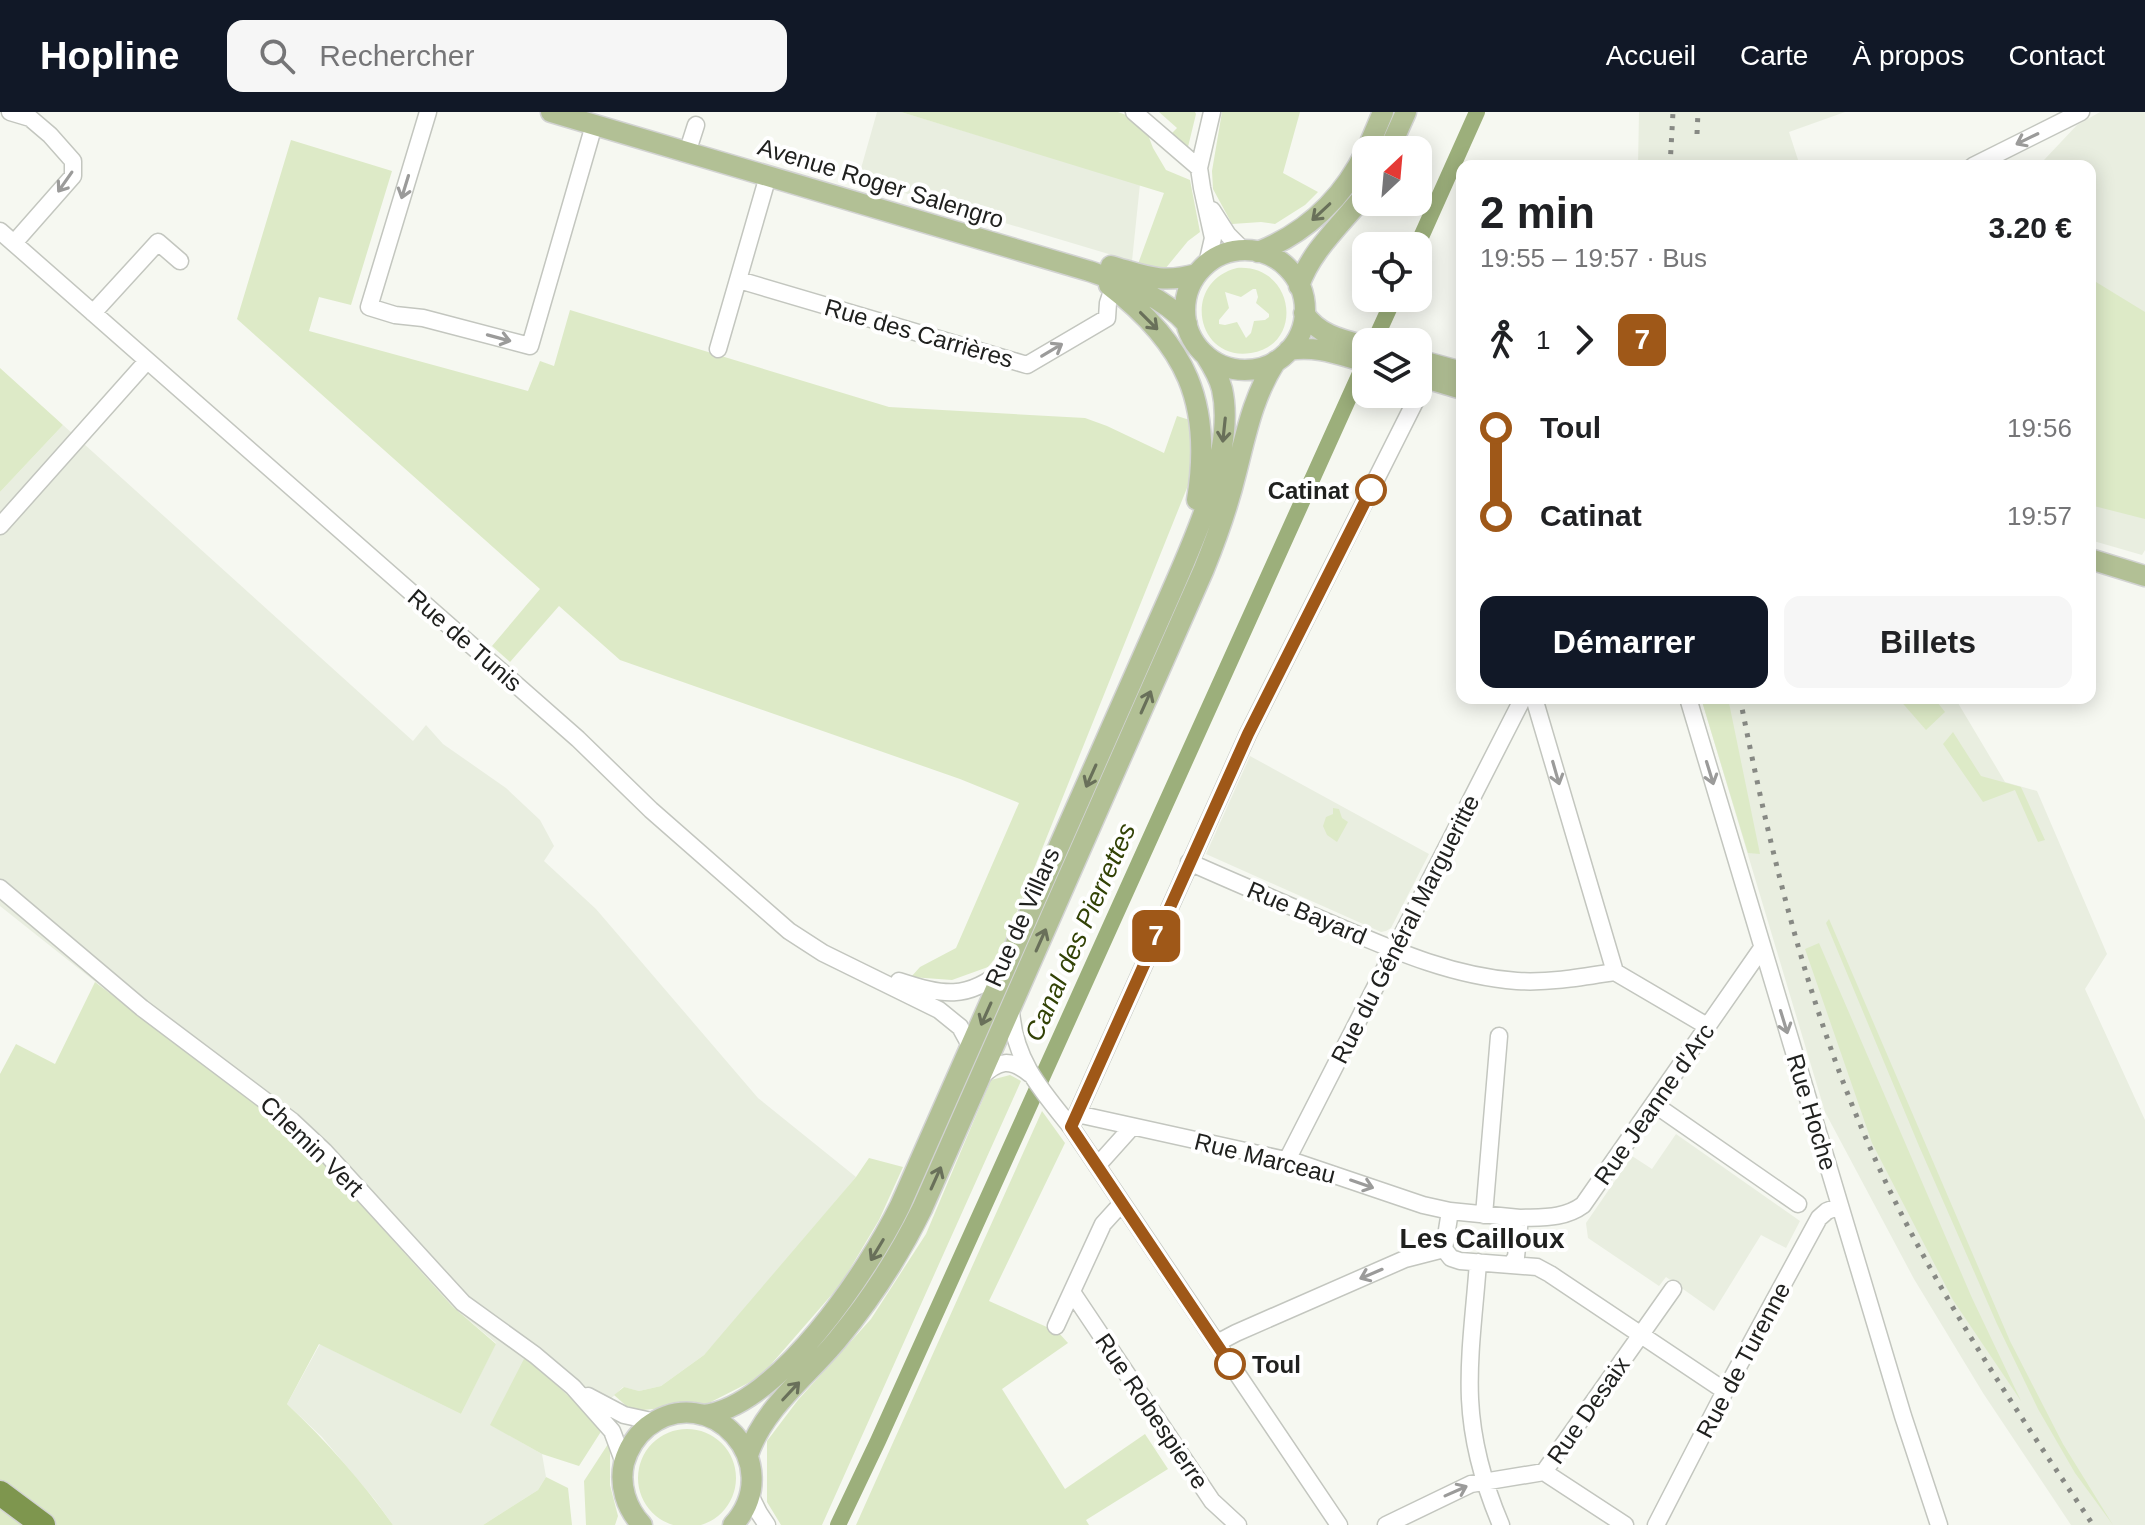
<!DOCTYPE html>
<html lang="fr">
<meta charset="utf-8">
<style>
:root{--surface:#fff;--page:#f6f6f6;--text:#202124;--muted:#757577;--accent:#111827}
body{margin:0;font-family:Helvetica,sans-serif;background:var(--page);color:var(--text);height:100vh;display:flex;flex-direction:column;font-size:30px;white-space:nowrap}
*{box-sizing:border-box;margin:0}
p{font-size:26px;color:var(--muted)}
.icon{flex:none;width:44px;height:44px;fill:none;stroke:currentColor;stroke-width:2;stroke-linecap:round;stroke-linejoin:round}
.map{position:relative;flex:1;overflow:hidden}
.sheet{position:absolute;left:1456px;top:48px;width:640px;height:544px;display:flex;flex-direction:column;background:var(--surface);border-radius:16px;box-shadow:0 4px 20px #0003}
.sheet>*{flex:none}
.badge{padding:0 16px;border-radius:12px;font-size:28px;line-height:52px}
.needle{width:52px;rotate:26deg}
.tools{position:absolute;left:1352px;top:24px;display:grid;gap:16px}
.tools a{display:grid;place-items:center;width:80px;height:80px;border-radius:16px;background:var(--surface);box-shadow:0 4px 20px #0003;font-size:40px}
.map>.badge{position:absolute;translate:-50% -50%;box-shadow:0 0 0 4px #fff}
.legs{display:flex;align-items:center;gap:12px;height:88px;padding:0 24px;font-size:26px}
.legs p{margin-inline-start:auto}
.summary{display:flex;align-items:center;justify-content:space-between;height:136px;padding:0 24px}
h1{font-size:44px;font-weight:700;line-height:60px}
.button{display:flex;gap:16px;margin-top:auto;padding:16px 24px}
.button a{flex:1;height:92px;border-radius:16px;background:var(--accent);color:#fff;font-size:32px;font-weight:700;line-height:92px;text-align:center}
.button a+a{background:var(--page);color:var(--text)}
ul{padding:0 24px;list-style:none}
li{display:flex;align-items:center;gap:28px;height:88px;font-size:30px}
li i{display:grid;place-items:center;width:12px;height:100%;margin:0 10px;background:currentColor}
li i::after{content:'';width:20px;height:20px;margin:-10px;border:6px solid;border-radius:50%;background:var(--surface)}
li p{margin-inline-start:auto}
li:first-child i{background:linear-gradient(#0000 50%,currentColor 0)}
li:last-child i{background:linear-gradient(currentColor 50%,#0000 0)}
header{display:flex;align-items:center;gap:48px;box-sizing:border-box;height:112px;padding:0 40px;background:var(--accent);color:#fff}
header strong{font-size:38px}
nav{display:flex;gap:44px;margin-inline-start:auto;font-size:28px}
.search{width:560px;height:72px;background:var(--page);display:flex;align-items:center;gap:20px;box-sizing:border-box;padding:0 28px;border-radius:16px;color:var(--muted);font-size:30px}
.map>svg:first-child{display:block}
</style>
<header>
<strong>Hopline</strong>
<div class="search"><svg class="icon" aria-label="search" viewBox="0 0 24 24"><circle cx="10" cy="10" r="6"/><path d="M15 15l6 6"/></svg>Rechercher</div>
<nav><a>Accueil</a><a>Carte</a><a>À propos</a><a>Contact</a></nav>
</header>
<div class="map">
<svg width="2145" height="1413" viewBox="0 0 2145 1413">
<rect width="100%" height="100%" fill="#f6f8f1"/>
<path fill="#e9eee0" d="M877 0H901L1140 72 1132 149 858 67Z
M1639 0H1845L1789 20 1800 54H1638Z
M2100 0H2145V438L2142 443 2090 428V54H2018L2044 48 2077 13Z
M63 313 413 629 426 613 443 632 506 676 540 708 554 734 544 749 596 797 758 986 856 1065 770 1170 704 1243 661 1274 639 1279 623 1275 592 1305 526 1246 491 1313 542 1342 546 1365 538 1378 483 1413H393L375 1388 322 1325 287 1292 320 1232 461 1302 496 1231 452 1194 320 1047 279 1010 151 914 0 794V380Z
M1701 586H1955L2005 670 2037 679 2107 842 2085 877 2145 1008V1413H2071L1983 1281 1914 1167 1825 1000Z
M1250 644 1429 742 1391 816 1386 819 1381 820 1206 742Z
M1676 1022 1800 1109 1786 1136 1761 1123 1714 1199 1666 1165 1659 1174 1588 1126 1586 1111 1632 1044 1652 1057Z"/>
<path fill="#ddeac7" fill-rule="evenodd" d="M901 0H1118L1137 7 1145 15 1153 36 1166 58 1190 68 1200 120 1188 129 1165 157 1138 152 1164 81Z
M1159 0H1195L1196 2 1187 39 1168 25 1177 16Z
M1222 0H1300L1283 61 1318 80 1305 93 1275 112 1261 110 1232 112 1213 77 1212 59Z
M291 28 392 59 351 193 319 185 309 219 528 279 540 249 554 254 570 198 889 295 1085 306 1107 314 1164 341 1177 304 1193 309 1189 371 1001 839 988 855 952 868 911 865 920 855 956 836 1019 691 960 667 620 548 559 494 510 550 492 534 540 477 237 207Z
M1237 156C1295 152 1305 233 1251 241 1196 250 1181 170 1237 156ZM1253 177H1256L1258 185 1256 191 1269 202V205L1265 208 1254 209 1251 221 1246 226 1237 210 1225 213 1219 212V208L1229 196 1225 180 1241 185Z
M2096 170 2145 200V407L2090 393V181Z
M0 256 63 313 0 380Z
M1701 586H1728L1760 742 1748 741Z
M1898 586H1934L1945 600 1926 618Z
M1953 620 1981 664 2021 675 2045 728 2038 730 2015 678 1983 690 1943 632Z
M1333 696 1339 697 1342 706 1348 710 1337 730 1327 723 1323 714 1326 705 1333 702Z
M1829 807 2010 1229 2063 1332 2113 1413 2075 1361 2038 1297 1997 1212 1919 1034 1826 811Z
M1819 831 1972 1186 2021 1289 1953 1188 1872 1031 1805 837Z
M95 870 279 1010 320 1047 452 1194 496 1232 461 1302 319 1232 287 1292C326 1329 362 1369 393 1413H0V962L16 932 55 952Z
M1010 963 1021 969 822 1413H781L767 1390V1329L798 1288 871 1207 926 1122 991 968Z
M1042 999 1065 1031 989 1189 1058 1220 1068 1231 1002 1277 1065 1377 1145 1322 1168 1357 1086 1408 1089 1413H856Z
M869 1046 903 1055 879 1108 841 1172 760 1265 707 1292 632 1299 614 1283 624 1275 639 1279 661 1274 704 1243 856 1065Z
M525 1245 592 1305 602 1318 579 1354 542 1342 490 1313Z
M638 1366a49 49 0 1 1 98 0a49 49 0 1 1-98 0Z
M610 1329V1373L618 1404 615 1413H586L584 1369Z
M546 1365 568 1376 572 1413H483L538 1378Z"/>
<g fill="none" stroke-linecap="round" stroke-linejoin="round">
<path stroke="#9caf7b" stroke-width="16" d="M1417 134 1477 0
M1374 230 1394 186
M838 1413 878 1329 1366 248"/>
<defs>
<path id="minor" d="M10 0 30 6 50 23 73 49V64L14 131
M428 0 369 195 395 203 423 206 530 234 594 13
M1134 0 1199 56
M687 41 696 13
M1973 54 2081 0
M1212 98 1228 123 1244 139
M0 119 578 627 651 698 789 819 823 841 939 898 960 915 971 935
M1207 152 1213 126 1202 76 1199 56 1212 0
M739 168 1027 253 1107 206 1108 191 1113 176
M93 201 158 130 180 149
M718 237 768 64
M0 414 147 249
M1534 586 1615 860
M1688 586 1903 1304 1939 1413
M1189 750C1236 771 1283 791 1330 811 1391 837 1450 864 1517 869 1550 871 1583 865 1615 860
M0 776 142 896 292 1009 324 1039 463 1191 535 1243 573 1275 612 1319 624 1351
M1615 860 1707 914
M899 869C942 883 967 889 1004 857
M1011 898C1014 948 1041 978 1071 1015L1339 1413
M981 965C999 948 1010 946 1030 962
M1654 992 1798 1092
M1077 1002 1299 1051 1423 1093 1450 1099
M1071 1015 1248 622 1431 258
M1287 1048 1523 586
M1097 1054 1132 1015
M1450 1099 1520 1106 1516 1145 1511 1153 1460 1149 1451 1146 1444 1137Z
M1484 1103 1499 924
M1520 1106C1542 1105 1564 1107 1583 1093L1762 836
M1478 1150C1475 1195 1468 1242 1470 1287 1472 1330 1484 1373 1501 1413
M1511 1153 1537 1155 1550 1162 1725 1279
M1072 1180 1212 1389 1238 1413
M1056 1214 1103 1112 1122 1091
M1217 1231 1236 1221 1405 1147 1444 1137
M588 1284 624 1303 656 1310
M1544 1360 1625 1413
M750 1383 759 1401 767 1413
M1386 1413 1471 1372 1544 1360 1673 1177
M1656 1413 1725 1279 1819 1106 1827 1099 1840 1094"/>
<path id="major" d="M551 0 1089 159C1123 171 1162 183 1187 212
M1367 38 1383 0
M1389 38 1406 0
M1185 198a60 60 0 1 1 120 0a60 60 0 1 1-120 0Z
M1258 140C1306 121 1343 86 1366 39
M1111 154C1146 164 1161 172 1197 162
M1109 173C1186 232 1213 291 1197 388
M1299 174C1311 138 1343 111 1366 81
M1304 201C1318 223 1342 228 1366 234
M1289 238C1316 233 1340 243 1366 250
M1418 248 1462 260
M1418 264 1462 277
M2090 447 2145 464
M703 1303C778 1295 869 1157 900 1094L1170 483C1194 428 1236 338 1222 277 1219 265 1213 255 1206 244
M748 1343C764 1295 807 1265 838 1227 871 1187 899 1144 922 1097L1204 457C1217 425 1228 394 1236 361 1246 322 1253 284 1276 249
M642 1413C626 1396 619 1373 624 1351 628 1337 636 1324 647 1315 710 1266 788 1352 733 1413"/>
<path id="highway" d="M0 1381 43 1413"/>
</defs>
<use href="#minor" stroke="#c3c6bf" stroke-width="19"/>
<use href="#major" stroke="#d2d3d2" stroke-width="23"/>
<use href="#highway" stroke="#d2d3d2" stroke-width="27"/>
<use href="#minor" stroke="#fff" stroke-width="16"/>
<use href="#major" stroke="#b2c095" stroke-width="20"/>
<use href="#highway" stroke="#7e964e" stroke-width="24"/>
<path stroke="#878984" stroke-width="5" stroke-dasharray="4 8" stroke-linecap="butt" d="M1697 22 1698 0
M1670 54 1673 0
M1740 586C1772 749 1811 909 1881 1060 1939 1185 2017 1299 2093 1413"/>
</g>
<defs><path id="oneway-shaft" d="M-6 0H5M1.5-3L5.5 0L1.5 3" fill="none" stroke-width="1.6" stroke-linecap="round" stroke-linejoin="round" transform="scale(2)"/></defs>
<g stroke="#9b9b9a">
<use href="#oneway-shaft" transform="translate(2027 27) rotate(154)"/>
<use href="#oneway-shaft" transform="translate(65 70) rotate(125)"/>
<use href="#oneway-shaft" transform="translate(405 75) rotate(107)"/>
<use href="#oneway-shaft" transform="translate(499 226) rotate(15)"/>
<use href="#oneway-shaft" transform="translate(1052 238) rotate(-31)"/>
<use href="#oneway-shaft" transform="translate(1556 661) rotate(74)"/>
<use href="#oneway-shaft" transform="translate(1710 661) rotate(73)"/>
<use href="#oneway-shaft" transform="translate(1784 910) rotate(73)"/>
<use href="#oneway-shaft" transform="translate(1362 1072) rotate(19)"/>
<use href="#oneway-shaft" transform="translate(1371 1162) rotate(157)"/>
<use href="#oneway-shaft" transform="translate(1456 1379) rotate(-24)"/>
</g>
<g stroke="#69705a">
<use href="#oneway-shaft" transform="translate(1321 100) rotate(137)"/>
<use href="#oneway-shaft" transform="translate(1149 209) rotate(45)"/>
<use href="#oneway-shaft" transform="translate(1224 318) rotate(96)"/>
<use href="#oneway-shaft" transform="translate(1146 590) rotate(-66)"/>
<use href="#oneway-shaft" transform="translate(1091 664) rotate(114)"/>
<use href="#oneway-shaft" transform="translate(1041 828) rotate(-66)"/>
<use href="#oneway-shaft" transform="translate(986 902) rotate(114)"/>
<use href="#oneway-shaft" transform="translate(936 1066) rotate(-66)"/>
<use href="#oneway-shaft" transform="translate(877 1138) rotate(121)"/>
<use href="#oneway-shaft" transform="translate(791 1279) rotate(-47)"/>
</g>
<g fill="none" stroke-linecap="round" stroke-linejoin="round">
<defs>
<path id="line-1" d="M1230 1252 1071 1015 1248 622 1371 378"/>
</defs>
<use href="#line-1" stroke="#fff" stroke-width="18"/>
<use href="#line-1" stroke="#9f5818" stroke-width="12"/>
</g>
<g fill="#fff" stroke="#9f5818" stroke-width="4">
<circle cx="1371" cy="378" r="14"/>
<circle cx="1230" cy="1252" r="14"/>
</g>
<g text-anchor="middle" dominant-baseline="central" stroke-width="8" stroke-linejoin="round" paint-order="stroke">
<g font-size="24" fill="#20211f" stroke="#fff">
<text transform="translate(881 71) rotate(17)">Avenue Roger Salengro</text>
<text transform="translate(919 221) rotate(16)">Rue des Carrières</text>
<text transform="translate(465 528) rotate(41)">Rue de Tunis</text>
<text transform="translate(1307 801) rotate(23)">Rue Bayard</text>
<text transform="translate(1022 805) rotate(-66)">Rue de Villars</text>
<text transform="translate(1405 817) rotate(-63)">Rue du Général Margueritte</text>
<text transform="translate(1654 992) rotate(-55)">Rue Jeanne d'Arc</text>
<text transform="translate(1812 1000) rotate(73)">Rue Hoche</text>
<text transform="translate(312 1034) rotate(44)">Chemin Vert</text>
<text transform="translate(1265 1046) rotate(14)">Rue Marceau</text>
<text transform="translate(1743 1248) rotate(-62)">Rue de Turenne</text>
<text transform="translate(1588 1298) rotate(-55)">Rue Desaix</text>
<text transform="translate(1152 1299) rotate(56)">Rue Robespierre</text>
</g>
<g font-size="24" font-weight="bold" fill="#20211f" stroke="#fff" text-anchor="end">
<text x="1349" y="378">Catinat</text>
<text x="1252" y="1252" text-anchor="start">Toul</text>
</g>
<g font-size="26" font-style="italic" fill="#324205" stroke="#fff">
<text transform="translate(1080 820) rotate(-66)">Canal des Pierrettes</text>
</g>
<g font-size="28" font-weight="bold" fill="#20211f" stroke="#fff">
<text x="1482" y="1126">Les Cailloux</text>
</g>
</g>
</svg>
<div class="tools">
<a><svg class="needle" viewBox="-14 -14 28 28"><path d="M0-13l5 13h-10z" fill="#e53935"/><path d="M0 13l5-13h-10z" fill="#757577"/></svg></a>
<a><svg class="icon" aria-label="locate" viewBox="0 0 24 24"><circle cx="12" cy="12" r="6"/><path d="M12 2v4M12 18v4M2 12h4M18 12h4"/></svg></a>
<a><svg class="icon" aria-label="layers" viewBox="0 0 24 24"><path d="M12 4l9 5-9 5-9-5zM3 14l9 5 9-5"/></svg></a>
</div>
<b class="badge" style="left:1156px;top:824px;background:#9f5818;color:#fff">7</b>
<section class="sheet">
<div class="summary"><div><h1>2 min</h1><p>19:55 – 19:57 · Bus</p></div><b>3.20 €</b></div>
<div class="legs"><svg class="icon" aria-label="walk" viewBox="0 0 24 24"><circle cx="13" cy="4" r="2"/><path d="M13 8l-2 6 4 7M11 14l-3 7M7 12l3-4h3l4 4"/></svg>1<svg class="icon" aria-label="forward" viewBox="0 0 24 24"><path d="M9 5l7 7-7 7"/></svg><b class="badge" style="background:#9f5818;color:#fff">7</b></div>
<ul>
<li><i style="color:#9f5818"></i><b>Toul</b><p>19:56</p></li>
<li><i style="color:#9f5818"></i><b>Catinat</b><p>19:57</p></li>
</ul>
<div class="button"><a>Démarrer</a><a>Billets</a></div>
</section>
</div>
